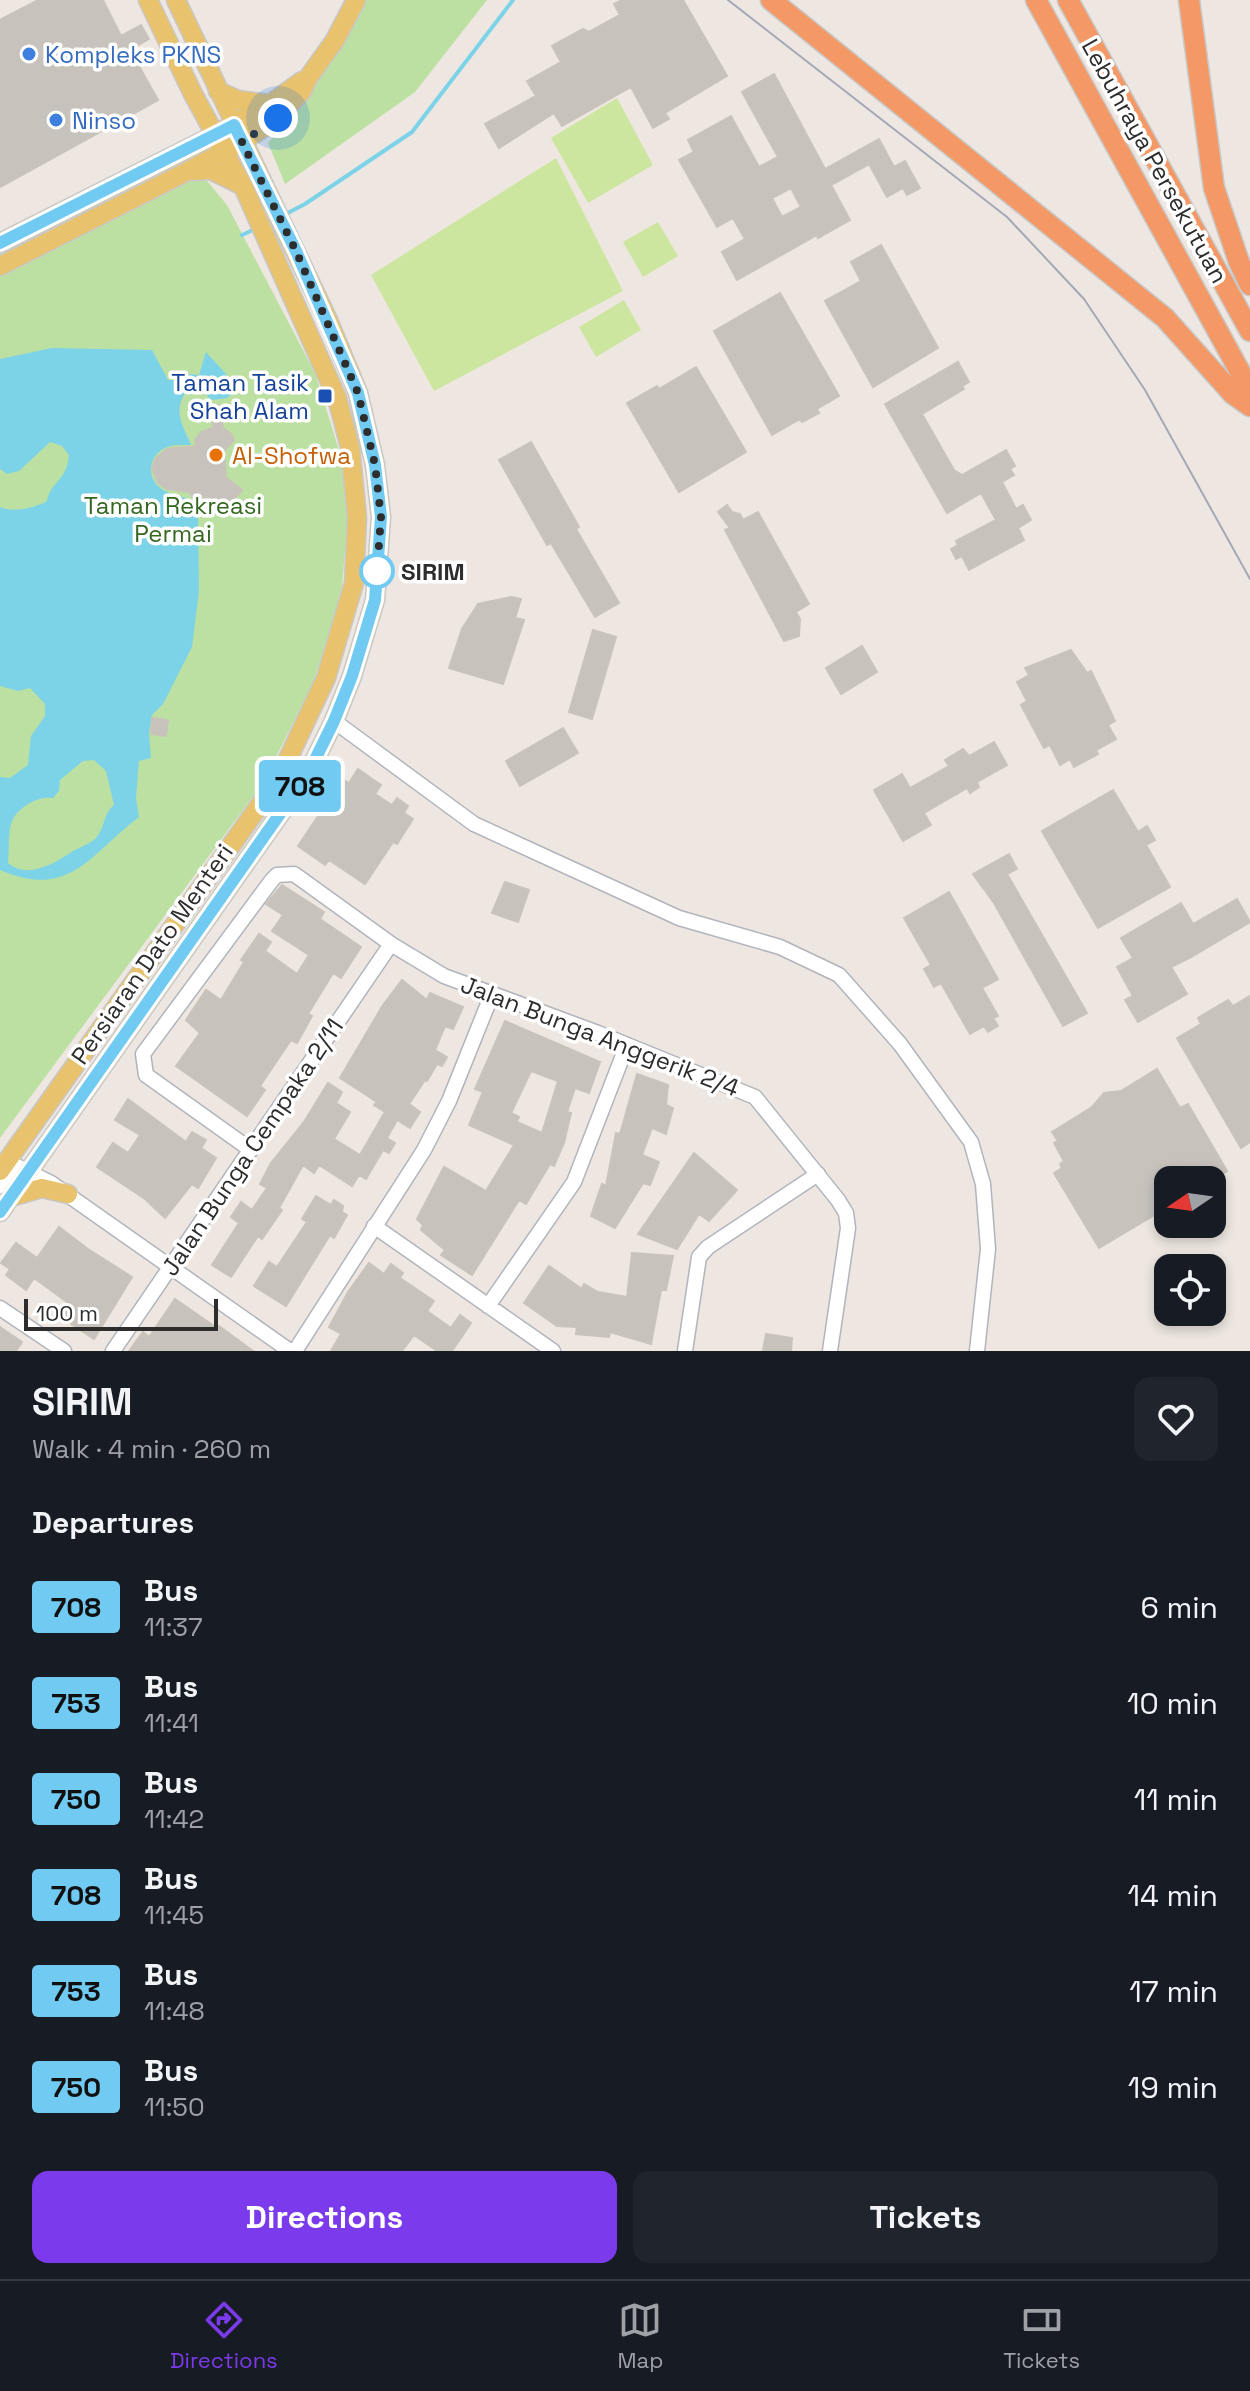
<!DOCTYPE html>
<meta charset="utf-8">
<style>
:root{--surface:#171b24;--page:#20242c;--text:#f1f3f6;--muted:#9ea1a6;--line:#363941;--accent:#7c3aed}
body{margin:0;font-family:"Space Grotesk",sans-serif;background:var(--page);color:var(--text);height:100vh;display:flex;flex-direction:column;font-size:30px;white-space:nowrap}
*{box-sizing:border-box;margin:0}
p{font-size:26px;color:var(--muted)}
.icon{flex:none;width:44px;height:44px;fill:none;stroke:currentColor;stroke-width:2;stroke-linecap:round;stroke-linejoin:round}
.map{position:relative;height:1351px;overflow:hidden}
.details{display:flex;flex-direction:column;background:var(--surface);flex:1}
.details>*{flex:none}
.badge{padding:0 16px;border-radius:6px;font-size:28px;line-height:52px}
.needle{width:52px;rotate:257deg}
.tools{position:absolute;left:1154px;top:1166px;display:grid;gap:16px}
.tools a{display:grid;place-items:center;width:72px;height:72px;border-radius:16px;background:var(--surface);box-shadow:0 4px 12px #0003;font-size:40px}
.scale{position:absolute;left:24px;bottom:20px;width:194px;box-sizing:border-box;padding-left:8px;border:4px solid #2d2d2d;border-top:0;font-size:22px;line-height:28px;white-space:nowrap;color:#2d2d2d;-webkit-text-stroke:6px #fff;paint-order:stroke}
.you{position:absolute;width:40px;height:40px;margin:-20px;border:6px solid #fff;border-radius:50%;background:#1a73e8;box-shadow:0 0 0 12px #1a73e833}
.map>.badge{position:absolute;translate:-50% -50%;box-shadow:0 0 0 4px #fff}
h2{padding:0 32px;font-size:30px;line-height:72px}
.round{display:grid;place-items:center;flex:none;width:84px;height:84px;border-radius:16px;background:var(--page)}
.overview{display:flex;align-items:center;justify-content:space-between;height:136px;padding:0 32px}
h1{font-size:38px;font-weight:800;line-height:60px}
.action{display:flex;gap:16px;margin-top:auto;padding:16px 32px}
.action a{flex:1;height:92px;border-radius:16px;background:var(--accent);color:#fff;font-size:32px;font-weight:800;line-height:92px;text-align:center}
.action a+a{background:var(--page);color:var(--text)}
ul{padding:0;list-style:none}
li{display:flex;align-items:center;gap:24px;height:96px;padding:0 32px}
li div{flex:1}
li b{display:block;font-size:30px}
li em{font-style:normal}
li .badge{min-width:88px;font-weight:700;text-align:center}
.dock{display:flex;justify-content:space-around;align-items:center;height:112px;border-top:2px solid var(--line);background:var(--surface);font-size:22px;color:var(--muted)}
.dock a{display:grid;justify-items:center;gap:4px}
.dock .current{color:var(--accent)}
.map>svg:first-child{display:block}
</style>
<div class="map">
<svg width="1250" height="1351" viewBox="0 0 1250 1351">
<rect width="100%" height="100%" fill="#eee7e1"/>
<path fill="#bce0a2" d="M363 0H487L415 92 285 184 268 143 314 88Z
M203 176 227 205 315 373 344 466 348 516 341 598 313 683 263 783 0 1138V273L174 185Z"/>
<path fill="#cde69f" d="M617 98 653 165 588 203 551 138Z
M556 158 623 291 434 391 371 275Z
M658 222 678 256 643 277 623 242Z
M624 300 641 330 596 357 579 327Z"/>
<path fill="#7cd3e7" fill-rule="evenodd" d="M52 348 152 350 168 380H183L190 374 199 375 206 352 226 374 233 393 227 398 211 400 202 390 190 395 186 391C173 413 182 423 191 445 183 445 172 444 165 448 150 455 146 474 158 486 171 498 182 492 198 506L199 591 192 647 163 704 152 715 149 733 151 758 139 761 136 798 139 817C89 855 70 900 0 870V777L10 778 28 765 31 736 45 716V704L30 688 18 691 0 686V507C13 513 35 508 47 501 50 482 67 481 69 455L62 446 50 442 19 471 7 474 0 469V359ZM94 760 106 771 114 805C103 814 105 828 96 838 90 844 80 847 73 851 55 863 28 880 8 863 11 833 3 816 34 801 42 798 44 797 53 798L59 791 60 780 83 761Z"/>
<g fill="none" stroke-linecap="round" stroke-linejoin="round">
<path stroke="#7cd3e7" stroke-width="4" d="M284 215 305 204 412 132 513 0
M242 235 255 229"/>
</g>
<path fill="#c7c2bc" stroke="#c9c3ba" stroke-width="2" fill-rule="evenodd" d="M38 0H103L121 36 141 25 149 39 130 50 158 100 0 187V20Z
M622 0H683L727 76 665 113 669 119 653 128 631 87 562 126 554 113 499 148 485 124 536 96 527 81 561 62 552 46 583 29 589 32 620 15 614 4Z
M774 74 825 169 879 139 894 167 905 161 920 188 907 195 903 188 887 197 869 164 831 185 850 220 818 238 817 235 737 280 722 252 745 239 733 218 717 227 679 160 694 152 688 140 731 116 759 167 778 157 742 92ZM791 188 801 207 782 217 772 198Z
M881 245 938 348 873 387 825 301 861 281 851 262Z
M780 293 839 396 817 409 819 413 802 422 800 419 772 435 714 331Z
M958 362 969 382 962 386 964 389 922 414 954 470 962 475 1006 450 1015 466 1010 469 1014 475 1002 482 1016 509 1023 505 1031 520 1018 528 1024 540 969 570 962 556 956 559 951 549 958 545 956 541 996 520 981 493 947 513 885 404Z
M696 367 746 452 679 492 627 403 657 386 659 389Z
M220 405 223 428 231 434 234 440 224 451 226 477 242 490 235 498 222 507 196 502 189 492 167 489 158 483 152 468 156 458 167 449 197 446 195 440 201 432 213 428 211 406Z
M531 442 579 527 576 529 619 603 595 617 551 543 547 545 499 460Z
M727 505 732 512 740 514 743 520 758 512 809 604 796 612 800 619 799 636 784 641 725 530 730 528 718 512Z
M511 597 521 599 515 618 524 620 503 684 449 668 462 629 478 604Z
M593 630 616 637 592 719 569 712Z
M862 646 877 672 841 694 826 668Z
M1071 650 1087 673 1091 671 1107 704 1115 721 1108 725 1116 739 1096 750 1098 754 1074 767 1070 759 1060 765 1050 745 1044 748 1021 705 1027 701 1017 682 1029 675 1025 668Z
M152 718 168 720 166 736 151 734Z
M563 728 578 753 520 786 506 761Z
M994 742 1007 765 977 782 979 787 970 793 967 788 924 813 931 825 903 841 874 790 902 774 910 788 949 766 945 760 963 749 969 756Z
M358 769 381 785 375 794 392 805 397 798 408 806 404 813 413 819 397 844 393 842 365 884 329 860 325 865 298 846 326 804 323 801 339 777 349 783Z
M1113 790 1138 832 1147 826 1155 840 1146 845 1170 887 1098 928 1042 831Z
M1009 854 1017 869 1007 874 1087 1013 1063 1026 994 903 973 874Z
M505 882 529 890 518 922 492 913Z
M282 885 324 912 320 919 361 947 341 978 333 973 308 1014 312 1016 297 1043 291 1040 260 1086 265 1090 247 1116 176 1066 200 1033 186 1020 206 990 221 1000 244 962 241 960 259 934 271 942 265 951 297 974 309 955 272 931 283 915 266 904Z
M949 892 998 979 982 988 998 1016 993 1018 998 1026 988 1032 984 1026 970 1034 941 983 934 987 924 969 931 965 904 918Z
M1237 899 1250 922 1191 957 1171 967 1187 994 1138 1022 1125 1000 1133 996 1117 967 1133 958 1121 938 1181 903 1193 924Z
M402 980 427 1000 430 993 463 1007 453 1029 445 1026 435 1050 447 1057 442 1066 437 1064 427 1081 425 1080 409 1104 420 1112 410 1128 397 1120 387 1138 395 1143 389 1153 383 1150 366 1179 359 1175 352 1186 319 1165 314 1173 303 1165 279 1208 282 1210 262 1239 258 1236 231 1277 212 1265 239 1223 231 1217 241 1202 252 1210 267 1188 260 1184 271 1163 304 1122 328 1083 342 1092 336 1103 350 1112 334 1139 360 1155 385 1112 374 1105 377 1102 340 1078 383 1005Z
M1250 996V1142L1241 1148 1177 1038 1201 1024 1198 1018 1228 1000 1233 1006Z
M505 1021 600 1062 589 1093 575 1088 567 1112 571 1113 564 1143 554 1166 550 1164 526 1204 519 1200 472 1275 441 1255 445 1250 421 1230 423 1225 417 1219 444 1167 486 1191 514 1145 469 1125 483 1092 475 1089ZM531 1071 558 1081 542 1133 517 1122 519 1117 511 1113Z
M1157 1069 1180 1108 1188 1104 1227 1171 1214 1180 1210 1173 1199 1180H1168V1207L1099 1248 1054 1173 1062 1168 1060 1164 1064 1161 1054 1143 1058 1141 1052 1132 1092 1107 1104 1093 1121 1091Z
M637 1074 668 1085 666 1105 673 1108 666 1134 652 1128 642 1155 659 1162 650 1185 643 1183 615 1228 591 1216 602 1184 606 1186 616 1133 620 1134Z
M128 1099 186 1142 192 1132 206 1140 201 1148 216 1158 198 1188 192 1184 165 1218 145 1199 97 1167 113 1143 128 1153 140 1135 115 1120Z
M694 1153 737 1190 709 1221 699 1214 677 1249 638 1234Z
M316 1196 331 1205 334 1200 343 1206 342 1212 347 1215 334 1238 330 1235 286 1306 254 1286 269 1262 277 1267 307 1222 302 1219Z
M59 1227 88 1249 132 1277 94 1339 58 1315 67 1302 34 1278 26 1290 6 1275 10 1269 1 1263 16 1243 37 1258Z
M632 1253 673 1256 666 1290H661L651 1344 610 1332 609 1337 576 1334 577 1327 557 1326 524 1303 549 1266 582 1289 584 1284 598 1292 627 1297Z
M369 1263 384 1274 391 1264 403 1273 400 1278 434 1301 427 1311 451 1328 460 1315 471 1323 452 1351H437L414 1335 402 1351H331L341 1334 329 1327 348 1292Z
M175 1299 217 1328 219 1326 253 1351H129L143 1332 149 1337Z
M0 1327 22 1342 16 1351H0Z
M766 1334 792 1338 791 1351 763 1350Z"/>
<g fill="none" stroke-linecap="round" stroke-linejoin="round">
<defs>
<path id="minor" d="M334 721 474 824 679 918 780 947 839 975 900 1044 971 1142 983 1184 988 1249 977 1351
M251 1150 146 1075 143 1054 272 880 277 875 294 874 391 944 444 976 598 1033 755 1097 838 1200 846 1213 848 1228 830 1351
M0 1186 17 1166 51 1183 290 1351
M374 1226 553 1351
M488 1306 574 1182 627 1045
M0 1308 64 1351
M113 1351 391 944
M295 1351 424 1150 449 1101 492 994
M685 1351 699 1257 708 1247 818 1174"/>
<path id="major" d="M218 91 238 100 270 104
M190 171 211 170 243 186
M0 243 215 135 270 104 302 81
M0 266 188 171 242 142 278 118 302 91 308 78 335 40 356 0
M0 1171 279 778 326 678 354 583 357 517 350 447 337 398 243 186 193 94 148 0
M11 1197 42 1188 68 1194
M0 1212 308 774 334 721 352 676 375 600 381 517 375 465 358 393 328 320 176 0"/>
<path id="highway" d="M771 0 1165 318 1233 394 1250 406
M1036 0 1250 390
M1068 0 1250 331
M1189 0 1214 188 1239 262 1250 285"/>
</defs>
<use href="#minor" stroke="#b1b4bc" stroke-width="17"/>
<use href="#major" stroke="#c8c8c8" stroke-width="21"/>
<use href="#highway" stroke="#c8c8c8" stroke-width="23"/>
<use href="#minor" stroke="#fff" stroke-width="14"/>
<use href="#major" stroke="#e8c26c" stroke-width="18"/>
<use href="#highway" stroke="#f49966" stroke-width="20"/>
<path stroke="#a4a8b6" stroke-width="2" d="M728 0 1007 217 1084 299 1145 390 1250 579"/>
</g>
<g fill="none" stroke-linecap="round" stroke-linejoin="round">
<defs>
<path id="line" d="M0 243 234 125 296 251 358 393 375 465 381 517 375 600 352 676 334 721 308 774 0 1212"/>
</defs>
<use href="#line" stroke="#fff" stroke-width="18"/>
<use href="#line" stroke="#71caf2" stroke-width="12"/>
<path stroke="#2d2d2d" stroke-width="8" stroke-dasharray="0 14.4" d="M278 118 242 142 296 251 358 393 375 465 381 517 377 571"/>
</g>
<g fill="#3f7fe0" stroke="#fff" stroke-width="3">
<circle cx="29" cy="54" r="8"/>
<circle cx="56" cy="120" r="8"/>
</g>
<rect fill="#1a4fb4" stroke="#fff" stroke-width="3" x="317" y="388" width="16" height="16" rx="4"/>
<circle fill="#e8710a" stroke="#fff" stroke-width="3" cx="216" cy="455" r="8"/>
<circle fill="#fff" stroke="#71caf2" stroke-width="4" cx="377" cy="571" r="16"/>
<g text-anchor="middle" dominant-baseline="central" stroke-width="7" stroke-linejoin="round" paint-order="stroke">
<g font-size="24" fill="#366cbe" stroke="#fff" text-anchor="start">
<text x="45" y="54">Kompleks PKNS</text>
<text x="72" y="120">Ninso</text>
</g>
<g font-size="24" fill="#2d2d2d" stroke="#fff">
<text transform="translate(1155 161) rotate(61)">Lebuhraya Persekutuan</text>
<text transform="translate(152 954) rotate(-55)">Persiaran Dato Menteri</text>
<text transform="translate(600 1036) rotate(21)">Jalan Bunga Anggerik 2/4</text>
<text transform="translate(252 1147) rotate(-56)">Jalan Bunga Cempaka 2/11</text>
</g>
<g font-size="24" fill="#164399" stroke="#fff" text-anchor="end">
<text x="309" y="382">Taman Tasik<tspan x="309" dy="28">Shah Alam</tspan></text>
</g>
<g font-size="24" fill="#c56008" stroke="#fff" text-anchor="start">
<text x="232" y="455">Al-Shofwa</text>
</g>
<g font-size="24" fill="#346720" stroke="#fff">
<text x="173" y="505">Taman Rekreasi<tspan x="173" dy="28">Permai</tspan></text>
</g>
<g font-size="24" font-weight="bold" fill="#2d2d2d" stroke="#fff" text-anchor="start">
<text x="401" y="571">SIRIM</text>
</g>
</g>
</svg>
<div class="tools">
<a><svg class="needle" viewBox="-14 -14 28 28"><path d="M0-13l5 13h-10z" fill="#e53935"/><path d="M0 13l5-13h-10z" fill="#9ea1a6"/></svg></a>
<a><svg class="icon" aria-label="locate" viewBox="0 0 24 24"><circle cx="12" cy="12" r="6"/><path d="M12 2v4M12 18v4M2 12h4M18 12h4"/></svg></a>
</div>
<div class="scale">100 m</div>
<div class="you" style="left:278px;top:118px"></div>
<b class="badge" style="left:300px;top:786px;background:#71caf2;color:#111">708</b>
</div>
<section class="details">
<div class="overview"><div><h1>SIRIM</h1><p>Walk · 4 min · 260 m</p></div><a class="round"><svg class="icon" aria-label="heart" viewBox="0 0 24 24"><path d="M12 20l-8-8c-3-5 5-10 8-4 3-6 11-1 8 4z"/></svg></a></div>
<h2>Departures</h2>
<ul>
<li><span class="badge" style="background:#71caf2;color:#111">708</span><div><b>Bus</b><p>11:37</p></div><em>6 min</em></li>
<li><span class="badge" style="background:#71caf2;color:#111">753</span><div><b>Bus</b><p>11:41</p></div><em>10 min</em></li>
<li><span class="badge" style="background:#71caf2;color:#111">750</span><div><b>Bus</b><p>11:42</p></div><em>11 min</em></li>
<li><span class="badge" style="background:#71caf2;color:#111">708</span><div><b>Bus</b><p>11:45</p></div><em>14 min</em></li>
<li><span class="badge" style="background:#71caf2;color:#111">753</span><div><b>Bus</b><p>11:48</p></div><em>17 min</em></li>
<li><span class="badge" style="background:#71caf2;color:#111">750</span><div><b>Bus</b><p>11:50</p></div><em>19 min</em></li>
</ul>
<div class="action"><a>Directions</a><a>Tickets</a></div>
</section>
<nav class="dock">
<a class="current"><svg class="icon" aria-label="directions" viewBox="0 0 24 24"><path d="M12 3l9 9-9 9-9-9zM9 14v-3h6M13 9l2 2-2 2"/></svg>Directions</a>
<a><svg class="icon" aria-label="map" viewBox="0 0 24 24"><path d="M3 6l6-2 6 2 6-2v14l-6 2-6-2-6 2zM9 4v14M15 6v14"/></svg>Map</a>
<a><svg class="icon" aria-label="tickets" viewBox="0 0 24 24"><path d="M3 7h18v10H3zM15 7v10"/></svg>Tickets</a>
</nav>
